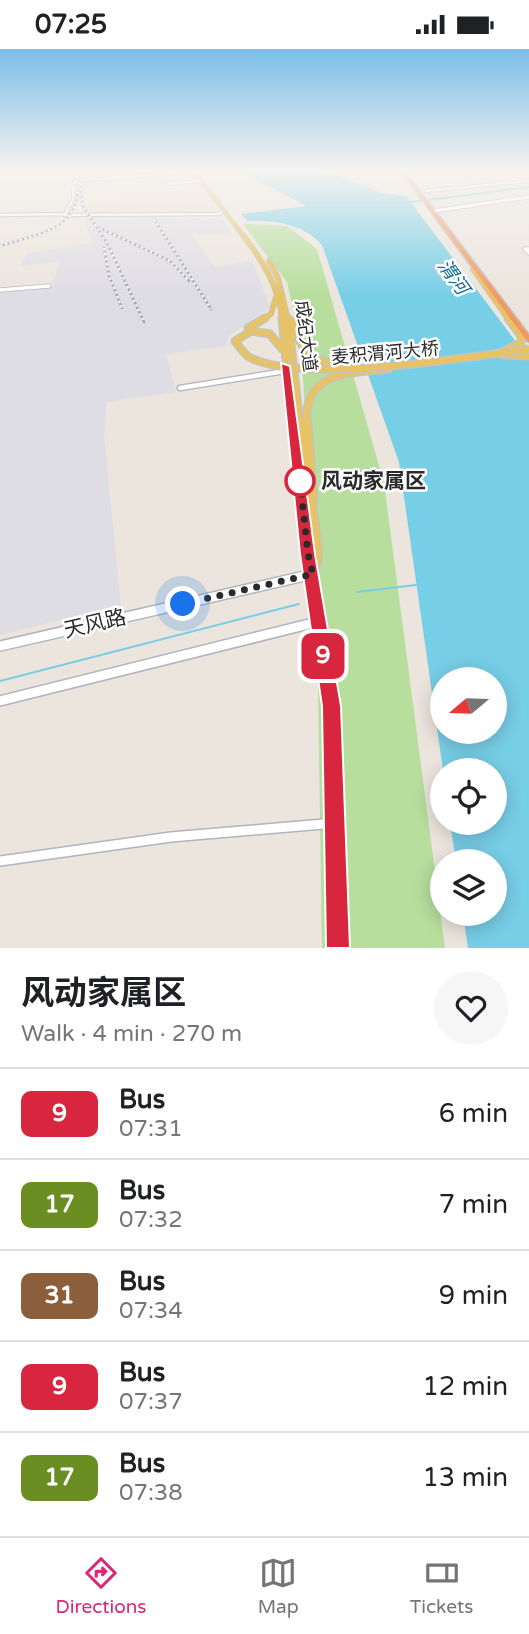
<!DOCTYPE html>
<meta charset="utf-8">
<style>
:root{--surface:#fff;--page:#f6f6f6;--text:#202124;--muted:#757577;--line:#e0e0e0;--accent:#db2777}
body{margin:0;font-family:"Varela Round","Noto Sans SC",sans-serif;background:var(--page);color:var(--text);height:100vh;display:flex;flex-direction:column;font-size:26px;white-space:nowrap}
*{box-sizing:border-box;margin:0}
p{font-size:23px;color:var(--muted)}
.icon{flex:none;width:38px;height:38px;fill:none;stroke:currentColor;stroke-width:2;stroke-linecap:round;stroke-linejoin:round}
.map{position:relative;height:899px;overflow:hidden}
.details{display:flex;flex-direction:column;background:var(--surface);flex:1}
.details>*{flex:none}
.badge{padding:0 14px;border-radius:10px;font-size:24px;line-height:46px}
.needle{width:46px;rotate:251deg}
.buttons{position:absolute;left:430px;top:618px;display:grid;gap:14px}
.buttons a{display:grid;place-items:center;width:77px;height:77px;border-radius:50%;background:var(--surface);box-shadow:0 4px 18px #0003;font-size:35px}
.you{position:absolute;width:35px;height:35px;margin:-18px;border:5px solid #fff;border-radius:50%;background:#1a73e8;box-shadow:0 0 0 10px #1a73e833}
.map>.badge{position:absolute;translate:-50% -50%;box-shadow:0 0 0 4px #fff}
.round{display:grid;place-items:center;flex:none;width:74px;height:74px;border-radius:37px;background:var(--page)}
.headline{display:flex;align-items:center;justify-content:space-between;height:119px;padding:0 21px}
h1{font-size:33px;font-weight:700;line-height:52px}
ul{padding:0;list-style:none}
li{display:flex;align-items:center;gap:21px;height:91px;padding:0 21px;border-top:2px solid var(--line)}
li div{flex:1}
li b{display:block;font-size:26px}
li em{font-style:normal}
li .badge{min-width:77px;font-weight:700;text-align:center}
.status{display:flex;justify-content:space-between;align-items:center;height:49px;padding:0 35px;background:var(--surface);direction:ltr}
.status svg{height:19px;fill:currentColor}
.dock{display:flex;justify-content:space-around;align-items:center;height:98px;border-top:2px solid var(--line);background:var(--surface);font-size:19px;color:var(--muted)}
.dock a{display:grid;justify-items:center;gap:4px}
.dock .active{color:var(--accent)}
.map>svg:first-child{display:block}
</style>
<div class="status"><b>07:25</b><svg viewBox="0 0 49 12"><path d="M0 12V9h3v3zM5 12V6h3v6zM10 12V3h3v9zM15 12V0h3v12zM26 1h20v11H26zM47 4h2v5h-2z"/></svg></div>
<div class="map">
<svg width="529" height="899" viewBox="0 0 529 899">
<rect width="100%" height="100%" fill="#ebe5dd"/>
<path fill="#dfdde4" d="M84 168 223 170 233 185 191 186 215 218 252 212 270 258 229 287 226 297 166 305 176 343 106 353 104 388 121 556 0 586V242L52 238 60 212 21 217 27 204 92 194Z"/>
<path fill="#ece1ce" d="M205 143 218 163 94 164 86 152Z"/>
<path fill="#b7de9d" d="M243 175 287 177 317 200 384 434 445 899H322L317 573 301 294 287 233Z"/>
<path fill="#77cee7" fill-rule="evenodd" d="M239 121H321L382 144 406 147 529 310V899H468L463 865 495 864V812H456L450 774H495V721H443L399 413 322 196C304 175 274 171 247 172L241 165 306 157ZM443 630H495V682H443Z"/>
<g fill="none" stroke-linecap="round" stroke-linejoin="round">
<path stroke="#77cee7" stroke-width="2" d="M357 543 416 536
M0 632 299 555"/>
<path fill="#77cee7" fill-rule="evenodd" d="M529 137V139L397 156 394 154Z"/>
<defs>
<path id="street-far3" d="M463 121 470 127
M166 135 201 132
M426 142 529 132
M0 166 65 165 73 150 74 132 194 123
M64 166 219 165 224 161"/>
<path id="street-far2" d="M529 200H525L529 204
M0 241 49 237"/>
<path id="street-far1" d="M180 339 285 322"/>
<path id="street" d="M0 812 171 788 335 774"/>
<path id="secondary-far1" d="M433 162 529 148"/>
<path id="secondary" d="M0 597 313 525
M0 652 317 573"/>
<path id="primary-far5" d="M193 121 244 188"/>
<path id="primary-far4" d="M243 186C262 211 280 239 282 271
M269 212 278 229 288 271
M473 220 509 271
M262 271 271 265 276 248"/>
<path id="primary-far3" d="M282 269 292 376
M288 269 300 376
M293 272C299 303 314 313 344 318
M248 279 265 269
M251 282 270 285 282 300
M503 302 521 294V287L508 269
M502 306 529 307
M307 376C302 323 348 324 389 320"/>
<path id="primary-far2" d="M292 375 309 511
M300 375 318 501 316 511
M307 375 313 451"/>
<path id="primary-far1" d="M309 509 331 657 332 682
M313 522 316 509"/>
<path id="primary" d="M332 680 338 899"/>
<path id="highway" d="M400 121H404L529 286V293L527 292Z"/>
</defs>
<use href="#street-far3" stroke="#b1b4bd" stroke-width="4.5"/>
<use href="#street-far2" stroke="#b1b4bd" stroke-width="5"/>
<use href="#street-far1" stroke="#b1b4bd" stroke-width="7"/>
<use href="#street" stroke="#b1b4bd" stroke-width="12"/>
<use href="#secondary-far1" stroke="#b1b4bd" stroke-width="5"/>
<use href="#secondary" stroke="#b1b4bd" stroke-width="12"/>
<use href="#primary-far5" stroke="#c3c3c3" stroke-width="5"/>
<use href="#primary-far4" stroke="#c3c3c3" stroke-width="6"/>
<use href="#primary-far3" stroke="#c3c3c3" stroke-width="9"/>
<use href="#primary-far2" stroke="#c3c3c3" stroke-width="11"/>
<use href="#primary-far1" stroke="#c3c3c3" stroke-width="13"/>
<use href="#primary" stroke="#c3c3c3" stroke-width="16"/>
<use href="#highway" stroke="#c3c3c3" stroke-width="3"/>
<use href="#street-far3" stroke="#fff" stroke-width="2.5"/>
<use href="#street-far2" stroke="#fff" stroke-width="3.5"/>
<use href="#street-far1" stroke="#fff" stroke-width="4.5"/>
<use href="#street" stroke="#fff" stroke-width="9"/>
<use href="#secondary-far1" stroke="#fff" stroke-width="3.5"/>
<use href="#secondary" stroke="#fff" stroke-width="9"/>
<use href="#primary-far5" stroke="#e7c366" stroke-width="3.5"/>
<use href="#primary-far4" stroke="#e7c366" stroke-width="4.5"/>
<use href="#primary-far3" stroke="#e7c366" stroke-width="6"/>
<use href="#primary-far2" stroke="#e7c366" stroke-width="8"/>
<use href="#primary-far1" stroke="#e7c366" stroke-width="10"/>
<use href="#primary" stroke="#e7c366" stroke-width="12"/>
<use href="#highway" fill="#f39960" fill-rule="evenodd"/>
<defs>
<path id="rail" d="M80 134 83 157 108 196 144 273
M154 170 211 260
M100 179 170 212 189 232
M0 197C47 182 85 180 78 121
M104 199 109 227 122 259"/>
</defs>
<use href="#rail" stroke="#a0a4b3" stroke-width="2.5"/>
<use href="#rail" stroke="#fff" stroke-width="2" stroke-dasharray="2.5" stroke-linecap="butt"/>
<defs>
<path id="primary-bridge" d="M251 282 235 292C239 297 244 305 249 308 298 336 470 308 529 300"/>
</defs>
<use href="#primary-bridge" stroke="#c3c3c3" stroke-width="9" stroke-linecap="butt"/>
<use href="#primary-bridge" stroke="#e7c366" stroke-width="6"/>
</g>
<linearGradient id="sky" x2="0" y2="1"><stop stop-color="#7bbee8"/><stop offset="0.49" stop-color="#f6f3f0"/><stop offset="1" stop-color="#f6f3f0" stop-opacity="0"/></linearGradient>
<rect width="529" height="247" fill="url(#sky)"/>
<path fill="#d7263d" stroke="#fff" stroke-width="2" d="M281 314 290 317 315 505 341 657 350 899H326L322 657 300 505Z"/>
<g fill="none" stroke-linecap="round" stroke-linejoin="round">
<path stroke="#2a2a2a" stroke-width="7" stroke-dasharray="0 12.6" d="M183 555 313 525 308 505 299 422 300 432"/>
</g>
<circle fill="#fff" stroke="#d7263d" stroke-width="3.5" cx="300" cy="432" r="14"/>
<g text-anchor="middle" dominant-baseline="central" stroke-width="5" stroke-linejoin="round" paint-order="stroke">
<g font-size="18" fill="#2a2a2a" stroke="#fff">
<text transform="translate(306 287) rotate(83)">成纪大道</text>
<text transform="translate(385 304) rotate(-5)">麦积渭河大桥</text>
</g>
<g font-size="19" font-style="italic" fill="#166e93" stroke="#fff">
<text transform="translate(453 228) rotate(54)">渭河</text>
</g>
<g font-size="21" font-weight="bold" fill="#2a2a2a" stroke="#fff" text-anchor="start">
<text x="321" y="432">风动家属区</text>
</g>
<g font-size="21" fill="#2a2a2a" stroke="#fff">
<text transform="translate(95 575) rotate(-13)">天风路</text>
</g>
</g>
</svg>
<div class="buttons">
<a><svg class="needle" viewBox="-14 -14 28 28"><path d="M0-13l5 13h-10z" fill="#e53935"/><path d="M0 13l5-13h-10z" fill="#757577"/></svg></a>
<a><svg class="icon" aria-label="locate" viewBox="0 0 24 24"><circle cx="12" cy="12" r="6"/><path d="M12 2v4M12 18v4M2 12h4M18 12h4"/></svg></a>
<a><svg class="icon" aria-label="layers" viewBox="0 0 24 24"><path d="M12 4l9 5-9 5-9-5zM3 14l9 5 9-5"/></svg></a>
</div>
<div class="you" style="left:183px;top:555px"></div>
<b class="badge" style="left:323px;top:607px;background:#d7263d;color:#fff">9</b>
</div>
<section class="details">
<div class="headline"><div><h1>风动家属区</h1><p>Walk · 4 min · 270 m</p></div><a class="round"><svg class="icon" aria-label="heart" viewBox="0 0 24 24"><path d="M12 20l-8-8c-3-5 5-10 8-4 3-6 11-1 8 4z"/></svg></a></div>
<ul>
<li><span class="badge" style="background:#d7263d;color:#fff">9</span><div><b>Bus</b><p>07:31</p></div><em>6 min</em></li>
<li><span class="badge" style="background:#6b8e23;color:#fff">17</span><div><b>Bus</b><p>07:32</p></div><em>7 min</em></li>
<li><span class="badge" style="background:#8b5e3c;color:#fff">31</span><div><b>Bus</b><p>07:34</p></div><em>9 min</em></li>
<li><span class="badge" style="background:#d7263d;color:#fff">9</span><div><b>Bus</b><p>07:37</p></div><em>12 min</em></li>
<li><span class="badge" style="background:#6b8e23;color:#fff">17</span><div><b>Bus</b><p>07:38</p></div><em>13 min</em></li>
</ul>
</section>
<nav class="dock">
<a class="active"><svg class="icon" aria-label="directions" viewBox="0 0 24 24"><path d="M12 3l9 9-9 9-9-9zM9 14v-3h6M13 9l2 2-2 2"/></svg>Directions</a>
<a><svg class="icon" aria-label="map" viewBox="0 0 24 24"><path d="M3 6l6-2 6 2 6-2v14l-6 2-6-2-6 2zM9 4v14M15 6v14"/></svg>Map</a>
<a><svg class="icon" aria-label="tickets" viewBox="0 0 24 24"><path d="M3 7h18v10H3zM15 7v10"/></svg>Tickets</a>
</nav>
